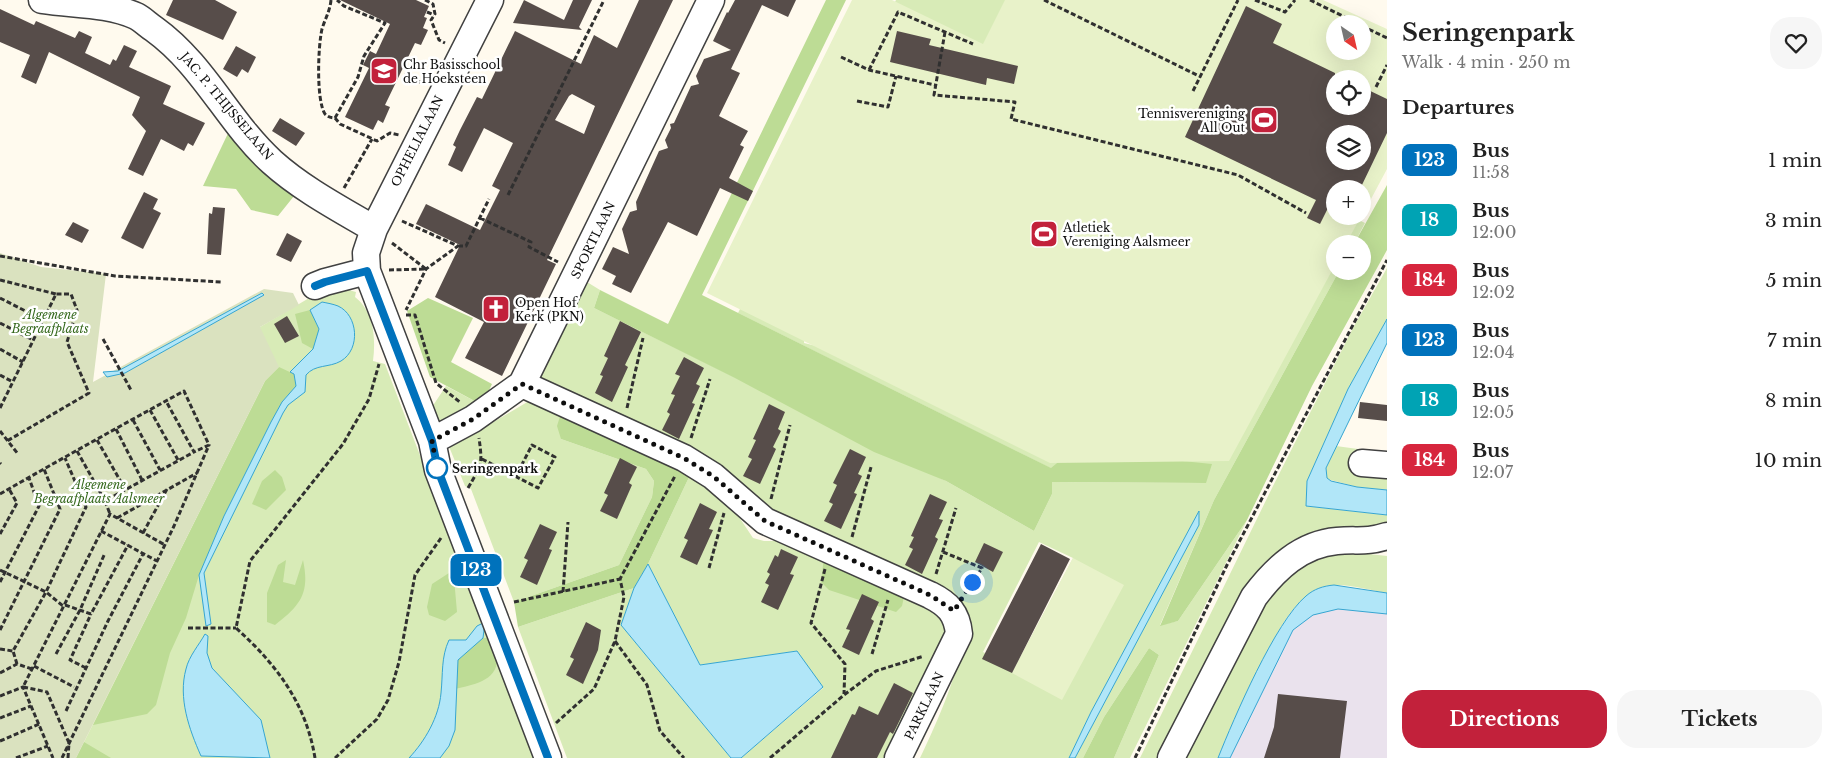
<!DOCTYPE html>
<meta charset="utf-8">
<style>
:root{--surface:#fff;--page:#f6f6f6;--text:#222;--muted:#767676;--accent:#c2213b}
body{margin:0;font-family:"Libre Baskerville",serif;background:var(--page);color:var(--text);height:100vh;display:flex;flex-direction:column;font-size:19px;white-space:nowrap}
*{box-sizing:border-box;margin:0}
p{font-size:16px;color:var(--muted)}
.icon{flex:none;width:28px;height:28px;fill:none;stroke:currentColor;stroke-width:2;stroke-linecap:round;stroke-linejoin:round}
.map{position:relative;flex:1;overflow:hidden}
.drawer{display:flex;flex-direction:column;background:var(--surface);width:450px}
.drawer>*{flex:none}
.badge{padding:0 10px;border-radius:8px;font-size:18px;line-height:32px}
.needle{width:32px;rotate:146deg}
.controls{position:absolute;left:1326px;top:15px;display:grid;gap:10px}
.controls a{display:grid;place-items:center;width:45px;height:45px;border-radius:50%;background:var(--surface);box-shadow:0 5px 20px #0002;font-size:25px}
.you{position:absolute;width:25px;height:25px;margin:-12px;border:4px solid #fff;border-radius:50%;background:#1a73e8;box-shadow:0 0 0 8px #1a73e833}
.map>.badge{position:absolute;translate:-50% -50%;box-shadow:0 0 0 2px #fff}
h2{padding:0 15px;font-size:19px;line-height:45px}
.round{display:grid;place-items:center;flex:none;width:52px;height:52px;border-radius:20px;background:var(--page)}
.headline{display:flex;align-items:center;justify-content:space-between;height:85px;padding:0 15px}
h1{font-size:24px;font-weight:700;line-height:38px}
.cta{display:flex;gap:10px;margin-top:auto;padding:10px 15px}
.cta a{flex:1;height:58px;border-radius:20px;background:var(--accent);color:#fff;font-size:20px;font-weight:700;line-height:58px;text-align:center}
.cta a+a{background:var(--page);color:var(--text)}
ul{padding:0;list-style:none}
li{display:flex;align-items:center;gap:15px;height:60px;padding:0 15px}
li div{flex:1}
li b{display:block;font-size:19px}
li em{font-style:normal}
li .badge{min-width:55px;font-weight:700;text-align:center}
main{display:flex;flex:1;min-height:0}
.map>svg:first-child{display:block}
</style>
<main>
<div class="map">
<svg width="1387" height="758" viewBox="0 0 1387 758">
<rect width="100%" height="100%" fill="#fffaee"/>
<path fill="#eae2ed" d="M1387 603V758H1224L1290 625 1309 605Z"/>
<path fill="#d8ebb7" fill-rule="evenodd" d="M896 0H1013L1335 216H1351L1365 223 1354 244H1335V271H1339L1214 500 1160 625 1178 621 1247 520 1130 758H1114L1159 655 1149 648 1104 717 1083 758H1075L1199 525V512L1091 712 1069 758H920C940 716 958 675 965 629L750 510 539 379 587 282 600 290 594 308 946 481 1034 531 1052 494V482L1206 483 1052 469 738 313ZM806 318 1090 412 804 343ZM1039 542 1073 558 1012 673 1011 666 983 652Z
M1387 268V319L1348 389 1307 481 1306 506 1387 515V528L1347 527 1318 530 1293 540 1265 562 1252 580 1162 758H1140L1273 486 1353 328Z
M345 289 356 292 355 297C374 312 376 338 373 361L385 364 536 758H76L265 381 260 327 321 291Z
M446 386 482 405 438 423 432 407Z
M539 395 562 410 561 439 646 469 654 481 652 497 619 565 514 602 471 489 465 486 448 444 474 429 480 430Z
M1336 446 1358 449 1356 468 1387 472V490L1357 487 1327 479 1326 468Z
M691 473 725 496 753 538 764 541H779L933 605 949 631 895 758H741L823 688 796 651 700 665 648 564Z
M1351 552 1387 556V593C1369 590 1344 582 1326 586 1319 587 1308 594 1303 599 1275 622 1233 722 1218 758H1183L1264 602 1290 576 1303 566 1322 558Z
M634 588 621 625 731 758H567L518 627Z"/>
<path fill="#bddc95" d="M826 0H846L702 295 1051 468 1073 450 1212 464 1206 483 1052 482V494L1034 531 946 481 874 452 735 378 594 308 600 290 668 324Z
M231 127 298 191 278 216 251 210 236 189 203 186Z
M1387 185V250L1312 386 1247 520 1178 621 1160 626 1214 500 1339 271H1362V244H1354Z
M428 298 473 318 451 362 492 384 482 405 430 377 407 311Z
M310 310 319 329 313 349 302 343 295 314Z
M279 367 294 374 296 386 282 402 224 516 199 575 186 618 170 653 156 705 147 714 93 725 265 381Z
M562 410 691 473 648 564 634 588 518 627 514 602 619 565 652 497 654 481 646 469 561 439 557 426Z
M275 470 282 477 286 490 266 510 252 504 262 481Z
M824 557 905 592 902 606 896 612 829 590 821 582Z
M286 560 283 582 295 585 303 560C310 593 301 605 275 625L267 622V593L278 565Z
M449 573 454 578 457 612 445 621 429 615 427 607 432 584Z
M483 638H490C492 643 497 651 497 657 499 681 472 685 455 689L458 660Z
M1149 648 1159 655 1114 758H1083L1104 717Z
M84 742 111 758H76Z"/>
<path fill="#dae2bf" d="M0 253 41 267 106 274 93 382 264 289 293 293 299 305 260 327 279 367 265 381 76 758H0Z"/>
<path fill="#e8f2c9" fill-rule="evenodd" d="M852 0H892L983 44 1005 0H1323L1387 29V169L1363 214 1362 189H1335V216H1361L1346 244H1335V265L1229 461 1050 463 707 293ZM1335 24H1362V51H1335ZM1335 79H1362V106H1335ZM1335 134H1362V161H1335Z
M1073 558 1124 585 1062 700 1012 673Z"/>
<path fill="#b1e6f8" stroke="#36a5d1" d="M262 293 264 295 125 373 107 377 103 372 118 371Z
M322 302C327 303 333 304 338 306 358 315 361 349 341 361 329 368 315 364 306 375L305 392 288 405 283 413 204 573 211 624 206 626 199 575 224 516 271 422 282 402 296 386 294 374 290 372 313 349 319 329 310 310Z
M1387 319V343L1326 468 1327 478 1331 481 1357 487 1387 490V515L1306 506 1307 481 1348 389Z
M1199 511V525L1075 758H1069L1091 712Z
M648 564 700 665 797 651 823 687 741 758H731L621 625 634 588Z
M1334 585 1387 593V614L1338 609 1313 615 1293 630 1230 758H1218C1234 718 1275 622 1306 596 1314 589 1323 586 1334 585Z
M485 622 483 638 458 660 455 730 449 746 440 758H409C425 741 439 717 441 693 443 674 441 657 449 640H466L477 626Z
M205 634 208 636 207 653 212 668 261 720 270 758 201 756C189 729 178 698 186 669 189 656 199 645 205 634Z"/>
<path fill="#574d4a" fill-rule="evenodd" d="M173 0H215L237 12 223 40 166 15Z
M340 0H416L429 6 424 17 427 18 423 28 428 30 421 45 415 43 385 105 390 107 383 123 378 120 373 130 345 117 369 68 363 65 370 51 376 54 390 24Z
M524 0 564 20 573 0H592L579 27 582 30 513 23Z
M639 0H673L547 260 556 264 502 376 465 358 484 322 435 297 460 245 416 224 426 204 480 230 500 190 492 186 513 143 484 128 462 172 448 165 456 147 453 145 460 130 477 97 482 99 515 31 581 64 594 35 617 48ZM572 94 595 106 584 134 555 120 569 96Z
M735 0H796L788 17 762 5 731 69 740 73 719 116 748 131 740 145 744 147 729 178 753 191 748 201 720 188 697 236 668 222 631 293 612 284 616 276 602 269 613 247 629 254 622 229 630 212 637 210 636 202 659 151 668 148 665 140 671 128 670 124 674 123 691 86 699 84 696 76 704 59 731 50 713 41 727 12 728 13Z
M1246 6 1282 24 1273 43 1335 73V106H1362V87L1387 99V133L1360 189H1335V209L1329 206 1320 224 1307 218 1316 200 1185 137ZM1335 134H1362V161H1335Z
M0 9 34 25 36 21 75 38 79 31 92 37 85 53 110 65 113 59 116 61 124 45 137 51 129 67 171 86 163 104 205 123 193 146 188 143 184 151 161 139 143 176 128 169 146 131 132 115 140 97 49 52 36 84 21 77 30 55 0 42Z
M897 31 931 39 929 45 1018 66 1014 84 987 78 986 85 890 62Z
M236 46 256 57 248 73 242 69 237 77 223 69Z
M280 118 305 133 296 146 272 131Z
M144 192 158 199 153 209 161 213 143 249 121 238Z
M213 207 225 208 221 255 207 254 209 213 212 214Z
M73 222 89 230 82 243 65 235Z
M287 233 302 241 291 262 276 255Z
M287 316 299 336 285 343 274 324Z
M620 321 641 332 625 365 628 367 612 402 595 393 603 376 600 375 608 358 604 356Z
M684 357 704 368 696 384 700 386 692 403 695 404 679 439 662 430 670 414 667 412 675 395 671 394 680 376 675 374Z
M1360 402 1387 405V421L1358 418Z
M769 404 785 412 778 429 781 431 773 447 776 449 760 484 743 476 752 459 748 457 756 440 753 439Z
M850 449 866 457 858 474 862 476 854 493 857 494 841 529 824 521 833 504 829 502 837 485 833 483Z
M620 458 637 467 629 483 632 485 617 519 600 511 608 495 604 493Z
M930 494 947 502 939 519 943 520 935 537 938 539 922 574 905 565 913 549 909 547 914 537 911 536Z
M700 503 717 512 709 529 713 530 697 565 680 557 688 540 684 538Z
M540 524 557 532 549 549 552 550 537 585 520 577 528 560 524 558Z
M984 543 1003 552 993 572 975 562Z
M1041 544 1070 559 1012 673 982 659Z
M781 549 798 557 790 574 794 575 778 610 761 602 769 585 765 583 770 574 767 572 775 555 778 557Z
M862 594 879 602 871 619 874 621 859 655 842 647 850 630 846 629Z
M586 622 601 630 598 650 583 684 566 675 574 659 570 657Z
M894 683 913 693 893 734 890 732 877 758H831L852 714 855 715 859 706 878 715Z
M1278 694 1347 701 1340 758H1264L1274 727Z"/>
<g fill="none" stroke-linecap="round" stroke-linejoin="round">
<defs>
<path id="minor" d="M42 0C74 5 106 3 136 16 142 19 148 25 154 29 204 65 228 122 272 162 302 189 340 209 374 229
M490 0 374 229 366 253 367 271 432 441 438 470 548 758
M315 286 325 282 367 271
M522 384 684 458 713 476 765 521 930 595C948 604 957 613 959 634L898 758
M432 441 473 419 522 384 711 0
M1362 463 1387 465
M1171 758 1254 597C1275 569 1301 544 1337 541 1358 539 1365 543 1387 536"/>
</defs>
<use href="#minor" stroke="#414141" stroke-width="29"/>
<path stroke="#303030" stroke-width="3" stroke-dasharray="5 2.5" stroke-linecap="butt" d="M331 0C330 11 325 19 322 29 318 46 316 100 325 114 328 117 331 118 335 118L340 124 377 141 390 133 399 135
M425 0 433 4 435 14 431 20 439 40 445 43
M1044 0 1201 77
M1255 0 1285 12 1295 0
M1310 0 1359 24
M427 12 434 15
M1362 26 1387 38
M945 32 934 95 1015 102 1011 119 1238 175 1306 213
M841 57 869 70 935 85
M869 70 898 12 973 44
M404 75 424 84
M1376 87 1387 65
M1193 91 1238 0
M857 101 888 107 896 76
M335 118 358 77 364 56 385 23 344 6 337 0
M344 188 372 139
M508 195 604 0
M480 218 531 242 529 247 558 262
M402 221 458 246 426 269 406 310
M392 243 426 269
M458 246H466L489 199
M0 256 115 276 222 282
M389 270 425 269
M0 280 56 294
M0 298 43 320
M406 315H415L436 383 461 403
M0 323 33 340
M103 339 131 390
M0 349 23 362
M0 375 13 382
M0 408 56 294H71L77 310 67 342 89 393 7 441
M627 408 643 338
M150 410 178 460
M133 420 160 470
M116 429 142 480
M0 431 18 454
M691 438 710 379
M97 440 125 489
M77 451 105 501 194 452
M482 459 538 488 555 457 532 445 516 476
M0 463 1 464
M468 488C481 465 483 466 479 438
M0 494C61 459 122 425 184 391L209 445 194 452 166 401
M771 499 790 425
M105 501 110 514
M117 518 197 473
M101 531 157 561
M143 533 167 489
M0 534 17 503 9 489
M852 537 871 467
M943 552 982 568 965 594
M709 568 724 513
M825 569 811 623 845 664 844 694
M0 570 46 592 63 606
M936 574 956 508
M0 582 39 506 29 478
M563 592 568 522
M514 602 620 579
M65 605 91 614 128 545
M188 628H236
M0 630 60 509 44 469
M615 641 647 685 660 731 684 758
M0 649 13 651
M56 654 80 610 105 553
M872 654 888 600
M17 664 13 651 46 592 86 507 65 458
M34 666 74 687
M86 668 70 660 91 614
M0 673 17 664 32 669
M0 696 23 687 53 758
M66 711 108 621 143 554
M0 718 31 706
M556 723 594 689 615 641 624 597 620 579 675 476
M0 741 39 724
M16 758 48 746
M62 758 174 526 209 445
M68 758 69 743 47 692 23 687 110 514 165 545
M315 758C306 703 276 664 236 628L250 561 343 444 369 399 379 364
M335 758 377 719 388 700 399 662 415 575 441 538
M770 758 844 695 876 671 924 656
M1135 758 1227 565 1387 260"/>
<use href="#minor" stroke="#fff" stroke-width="26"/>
</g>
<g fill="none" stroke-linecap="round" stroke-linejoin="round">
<defs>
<path id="line" d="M315 286 325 282 367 271 432 441 438 470 548 758"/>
</defs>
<use href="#line" stroke="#fff" stroke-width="11"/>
<use href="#line" stroke="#0072bc" stroke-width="8"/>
<path stroke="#0e0e0e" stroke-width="5" stroke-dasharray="0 9" d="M437 468 432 441 473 419 522 384 684 458 713 476 765 521 930 595 954 611 972 582"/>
</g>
<defs>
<symbol id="school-square" viewBox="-11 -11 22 22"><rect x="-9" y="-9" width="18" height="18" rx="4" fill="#c2213b" stroke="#fff"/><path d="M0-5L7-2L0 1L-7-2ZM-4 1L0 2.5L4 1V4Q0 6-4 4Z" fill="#fff"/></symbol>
<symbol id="stadium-square" viewBox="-11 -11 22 22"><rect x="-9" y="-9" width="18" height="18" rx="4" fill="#c2213b" stroke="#fff"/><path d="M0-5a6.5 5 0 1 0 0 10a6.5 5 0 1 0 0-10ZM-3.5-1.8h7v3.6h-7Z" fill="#fff"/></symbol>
<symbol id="church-square" viewBox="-11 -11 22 22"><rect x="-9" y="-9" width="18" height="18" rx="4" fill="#c2213b" stroke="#fff"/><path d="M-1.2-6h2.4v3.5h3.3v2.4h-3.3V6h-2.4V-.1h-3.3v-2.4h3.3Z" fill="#fff"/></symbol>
</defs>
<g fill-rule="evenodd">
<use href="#school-square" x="368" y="55" width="32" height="32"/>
<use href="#stadium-square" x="1248" y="104" width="32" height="32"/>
<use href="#stadium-square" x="1028" y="218" width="32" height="32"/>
<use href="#church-square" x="480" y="293" width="32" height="32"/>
</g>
<circle fill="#fff" stroke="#0072bc" stroke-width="2.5" cx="437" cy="468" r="10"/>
<g text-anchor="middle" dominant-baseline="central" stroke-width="5" stroke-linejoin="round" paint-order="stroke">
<g font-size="12" fill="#0e0e0e" stroke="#fff" text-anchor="start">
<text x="403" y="64">Chr Basisschool<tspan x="403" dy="14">de Hoeksteen</tspan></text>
<text x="1245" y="113" text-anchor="end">Tennisvereniging<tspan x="1245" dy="14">All Out</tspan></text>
<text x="1063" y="227">Atletiek<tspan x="1063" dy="14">Vereniging Aalsmeer</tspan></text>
<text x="515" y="302">Open Hof<tspan x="515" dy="14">Kerk (PKN)</tspan></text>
</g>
<g font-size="12" fill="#0e0e0e" stroke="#fff">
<text transform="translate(227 106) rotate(50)">JAC. P. THIJSSELAAN</text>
<text transform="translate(417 141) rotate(-63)">OPHELIALAAN</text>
<text transform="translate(593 240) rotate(-64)">SPORTLAAN</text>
<text transform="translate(924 706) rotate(-64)">PARKLAAN</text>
</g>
<g font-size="12" font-style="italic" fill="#34681c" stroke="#fff">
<text x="50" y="314">Algemene<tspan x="50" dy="14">Begraafplaats</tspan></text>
<text x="99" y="484">Algemene<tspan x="99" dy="14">Begraafplaats Aalsmeer</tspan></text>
</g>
<g font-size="12" font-weight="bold" fill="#0e0e0e" stroke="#fff" text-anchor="start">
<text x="452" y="468">Seringenpark</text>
</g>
</g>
</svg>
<div class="controls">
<a><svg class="needle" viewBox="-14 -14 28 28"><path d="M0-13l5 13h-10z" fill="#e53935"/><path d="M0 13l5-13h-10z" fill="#767676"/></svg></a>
<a><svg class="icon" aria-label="locate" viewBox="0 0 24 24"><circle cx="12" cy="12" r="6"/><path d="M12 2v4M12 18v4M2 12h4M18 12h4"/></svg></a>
<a><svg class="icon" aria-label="layers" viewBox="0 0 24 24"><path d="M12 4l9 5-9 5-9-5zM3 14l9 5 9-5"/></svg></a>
<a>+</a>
<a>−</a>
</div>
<div class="you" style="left:972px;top:582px"></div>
<b class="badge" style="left:476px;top:570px;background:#0072bc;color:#fff">123</b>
</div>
<section class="drawer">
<div class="headline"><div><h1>Seringenpark</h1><p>Walk · 4 min · 250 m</p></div><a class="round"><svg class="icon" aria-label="heart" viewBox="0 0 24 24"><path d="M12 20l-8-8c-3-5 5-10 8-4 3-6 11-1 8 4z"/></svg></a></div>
<h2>Departures</h2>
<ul>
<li><span class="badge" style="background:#0072bc;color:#fff">123</span><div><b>Bus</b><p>11:58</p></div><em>1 min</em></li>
<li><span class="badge" style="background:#00a3b4;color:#fff">18</span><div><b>Bus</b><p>12:00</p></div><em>3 min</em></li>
<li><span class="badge" style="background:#d7263d;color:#fff">184</span><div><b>Bus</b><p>12:02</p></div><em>5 min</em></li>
<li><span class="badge" style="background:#0072bc;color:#fff">123</span><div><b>Bus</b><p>12:04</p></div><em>7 min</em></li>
<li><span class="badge" style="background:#00a3b4;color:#fff">18</span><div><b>Bus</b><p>12:05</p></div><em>8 min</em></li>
<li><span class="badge" style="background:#d7263d;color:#fff">184</span><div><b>Bus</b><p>12:07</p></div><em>10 min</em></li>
</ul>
<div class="cta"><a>Directions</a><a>Tickets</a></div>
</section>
</main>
